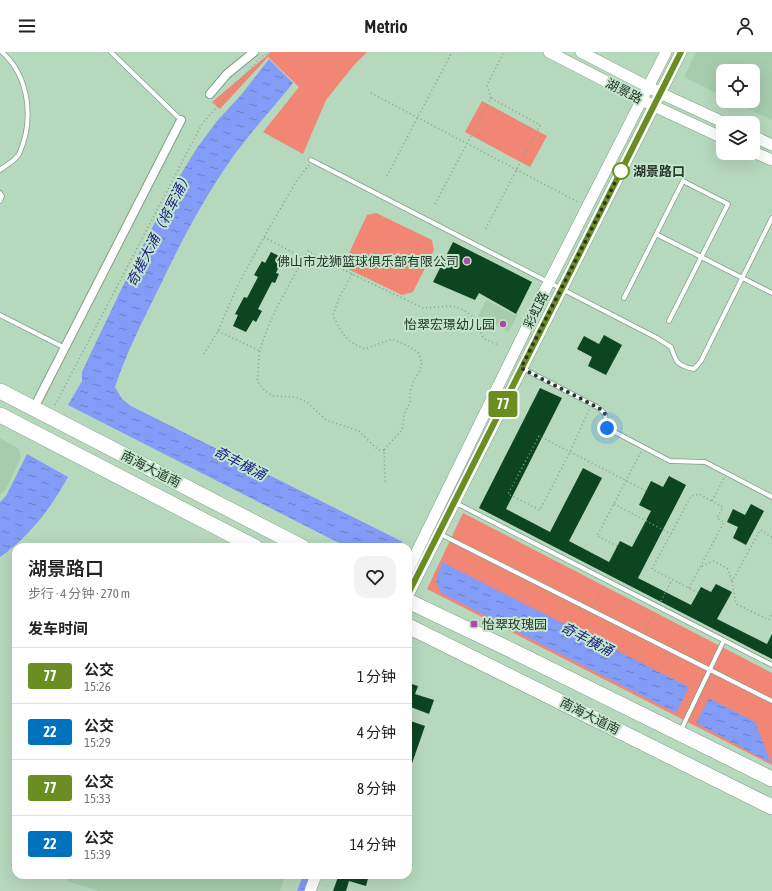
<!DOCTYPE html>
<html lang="zh">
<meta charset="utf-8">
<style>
:root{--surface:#fff;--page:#f2f2f2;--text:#222;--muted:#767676;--line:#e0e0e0}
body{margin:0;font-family:"Asap Condensed","Noto Sans SC",sans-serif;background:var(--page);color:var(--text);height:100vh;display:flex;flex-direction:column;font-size:15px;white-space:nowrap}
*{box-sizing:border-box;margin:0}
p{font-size:13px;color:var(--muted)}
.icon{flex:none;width:22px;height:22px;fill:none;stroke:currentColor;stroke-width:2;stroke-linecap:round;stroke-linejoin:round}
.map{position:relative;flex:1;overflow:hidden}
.sheet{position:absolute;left:12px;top:491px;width:400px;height:336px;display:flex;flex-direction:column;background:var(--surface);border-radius:12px;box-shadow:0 4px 16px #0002}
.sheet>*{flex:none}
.badge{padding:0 8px;border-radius:3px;font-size:14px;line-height:26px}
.buttons{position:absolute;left:716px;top:12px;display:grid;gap:8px}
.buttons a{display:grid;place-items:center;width:44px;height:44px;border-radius:8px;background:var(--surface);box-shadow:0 4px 16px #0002;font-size:20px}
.you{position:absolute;width:20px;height:20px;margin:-10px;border:3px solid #fff;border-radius:50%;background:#1a73e8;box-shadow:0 0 0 6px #1a73e833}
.map>.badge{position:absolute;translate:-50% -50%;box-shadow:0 0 0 2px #fff}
h2{padding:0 16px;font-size:15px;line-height:36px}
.round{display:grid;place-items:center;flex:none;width:42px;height:42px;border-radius:12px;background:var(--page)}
.head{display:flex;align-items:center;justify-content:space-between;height:68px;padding:0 16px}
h1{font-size:19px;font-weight:600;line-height:30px}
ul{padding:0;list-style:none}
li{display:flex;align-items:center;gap:12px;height:56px;padding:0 16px;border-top:1px solid var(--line)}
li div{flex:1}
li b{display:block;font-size:15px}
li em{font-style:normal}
li .badge{min-width:44px;font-weight:700;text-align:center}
header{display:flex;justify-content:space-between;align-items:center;height:52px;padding:0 16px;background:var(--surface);font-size:18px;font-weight:600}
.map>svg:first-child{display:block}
</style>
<header><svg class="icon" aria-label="menu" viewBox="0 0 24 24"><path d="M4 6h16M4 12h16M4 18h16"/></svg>Metrio<svg class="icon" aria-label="person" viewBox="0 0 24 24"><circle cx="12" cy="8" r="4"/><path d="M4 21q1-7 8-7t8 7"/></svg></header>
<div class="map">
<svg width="772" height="839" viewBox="0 0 772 839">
<defs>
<pattern id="water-ripples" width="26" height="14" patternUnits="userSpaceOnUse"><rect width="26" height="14" fill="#829cf8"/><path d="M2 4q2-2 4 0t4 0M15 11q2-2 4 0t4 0" fill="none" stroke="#6a80c9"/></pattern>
</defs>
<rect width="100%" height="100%" fill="#b6d8bd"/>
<path fill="#a5cdad" d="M696 0H772V68L732 49H753V19H723V44L684 25Z
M486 248 517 264 509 280 478 264Z
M0 386 18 396 21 405 6 437 0 443Z
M70 823H285L280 839H99L67 829Z"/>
<path fill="#f28674" d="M271 0H367L354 13 326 48 303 102 263 80 299 35 268 5 220 57 212 50Z
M482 49 547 84 530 115 465 80Z
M376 161 432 188 434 198 413 240 402 243 348 217 345 210 367 163Z
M463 461 772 621V713L427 537Z"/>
<path fill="url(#water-ripples)" d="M269 7 293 31C272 57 249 82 230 109 202 149 179 194 158 238 142 270 126 302 115 335L122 347 131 354 403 490 395 495H347L68 353 82 329V320L89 305 130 219 173 135 197 96 217 69 242 42Z
M27 402 68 425C51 456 29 485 0 505V450L6 444Z
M442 510 689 635 676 661 441 541 436 529Z
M709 646 755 670 771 711 696 671Z
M303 823H311L305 839H297Z"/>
<path fill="#0d4521" d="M453 190 532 230 516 262 479 241 475 248 433 230Z
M271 200 283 206 276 221 279 222 275 231 272 230 258 257 262 259 256 270 253 268 246 280 233 274 238 263 235 262 244 245 247 246 258 225 254 223 262 209 265 211Z
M604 283 622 293 606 323 588 314 592 305 577 297 584 284 599 292Z
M540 336 562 346 506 457 550 480 583 416 602 426 569 489 609 510 620 489 632 495 651 459 639 453 651 429 663 435 669 424 686 433 638 526 691 553 701 535 711 540 716 532 732 540 717 567 767 592 772 582V607L479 456Z
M751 452 764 459 746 493 733 486 738 475 727 470 733 457 745 463Z
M408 631 418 634 415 642 434 648 429 662 408 654Z
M408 668 425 674 409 720H408Z
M335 823H369L366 834 349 829 346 839H333L338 825 334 824Z"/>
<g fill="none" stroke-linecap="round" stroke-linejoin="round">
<defs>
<path id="lane" d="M111 0 181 68
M311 108 657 286 671 295C676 310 677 314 694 317L701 309 772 166
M0 118C5 114 16 108 19 102 34 69 30 25 2 0
M0 141 2 144 0 149
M656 182 772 241
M624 246 683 129 728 152 669 269
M0 263 65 296
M524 317 599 356 605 362 607 376 670 409 705 410 772 445
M456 451 772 613
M440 482 772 649
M681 678 724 588"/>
<path id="street" d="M210 42 227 22 254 0
M34 356 181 68"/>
<path id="secondary" d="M549 0 654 54 723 86
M581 0 660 41 725 71
M753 84 772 93
M753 100 772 108
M408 518 549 230 666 0
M408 543 681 0
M310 839 316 823"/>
<path id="highway" d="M0 339 302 495
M0 363 255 495
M408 549 511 598 772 727
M408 574 772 755"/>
</defs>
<use href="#lane" stroke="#7fa086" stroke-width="5.5"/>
<use href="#street" stroke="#7fa086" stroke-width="10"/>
<use href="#secondary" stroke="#7fa086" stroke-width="12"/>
<use href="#highway" stroke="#7fa086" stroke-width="16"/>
<path stroke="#86a18b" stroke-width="1.5" stroke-dasharray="1 3" stroke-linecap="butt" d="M371 41 578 150
M491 46 487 33 504 0
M387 124 452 0
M435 152 491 46 540 73 485 178
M264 185 303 206
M352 222 340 244 333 263C341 281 346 290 365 297L392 287 406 293 418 300 422 311 419 320 414 328 410 339V350L404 363 402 378 384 398 385 430
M218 279 260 299
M204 302 218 279 237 235 264 185 297 128 309 113
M55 353 202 72 261 5 270 0
M589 358 570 400 540 458 508 442 539 384C574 402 610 420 646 439
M384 398H378L359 379 326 368 308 351 296 345 273 344 265 339 257 329C259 319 258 307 260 298 270 263 291 230 308 199L352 222 423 256 453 254 464 258 476 267 483 286 498 293
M614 452 671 482
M772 485 760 478 732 530 736 552 769 568 772 561
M617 494 597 484 641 400
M702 514 714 509 728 517 732 530
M689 536 724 470 717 466 723 455 712 449 724 426
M698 541 652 517 691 444 699 442 712 449
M661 549 672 528
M594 553 604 533
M645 579 656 559"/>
<use href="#lane" stroke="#fff" stroke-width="4"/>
<use href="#street" stroke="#fff" stroke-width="8"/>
<use href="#secondary" stroke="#fff" stroke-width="11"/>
<use href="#highway" stroke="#fff" stroke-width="15"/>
</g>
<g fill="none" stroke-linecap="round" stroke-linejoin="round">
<defs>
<path id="line" d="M408 542 681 0"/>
</defs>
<use href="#line" stroke="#fff" stroke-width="9"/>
<use href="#line" stroke="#6b8e23" stroke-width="6"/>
<path stroke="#29372c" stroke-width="4" stroke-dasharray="0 7.2" d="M607 376 605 362 599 356 521 316 621 119"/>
</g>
<circle fill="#fff" stroke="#6b8e23" stroke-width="2" cx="621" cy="119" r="8"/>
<g fill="#b248a9" stroke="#c3e5ca" stroke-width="1.5">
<circle cx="467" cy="209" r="4"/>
<circle cx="503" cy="272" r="4"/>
<rect x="470" y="568" width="8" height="8" rx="2"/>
</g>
<g text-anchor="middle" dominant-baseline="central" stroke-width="4" stroke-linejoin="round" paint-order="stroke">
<g font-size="13" fill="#29372c" stroke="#c3e5ca">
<text transform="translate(624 39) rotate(27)">湖景路</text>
<text transform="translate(536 258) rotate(-64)">彩虹路</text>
<text transform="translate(151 417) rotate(27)">南海大道南</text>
<text transform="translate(590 664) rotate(27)">南海大道南</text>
</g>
<g font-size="13" font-weight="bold" fill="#29372c" stroke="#c3e5ca" text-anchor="start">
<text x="633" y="119">湖景路口</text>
</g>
<g font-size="13" fill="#29372c" stroke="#c3e5ca" text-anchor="end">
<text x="459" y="209">佛山市龙狮篮球俱乐部有限公司</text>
<text x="495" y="272">怡翠宏璟幼儿园</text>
<text x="482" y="572" text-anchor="start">怡翠玫瑰园</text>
</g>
<g font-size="14" font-style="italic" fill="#1d228b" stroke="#c3e5ca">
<text transform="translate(159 177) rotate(-63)">奇槎大涌（将军涌）</text>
<text transform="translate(240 411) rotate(27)">奇丰横涌</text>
<text transform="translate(587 587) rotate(27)">奇丰横涌</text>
</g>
</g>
</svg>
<div class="buttons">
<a><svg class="icon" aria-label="locate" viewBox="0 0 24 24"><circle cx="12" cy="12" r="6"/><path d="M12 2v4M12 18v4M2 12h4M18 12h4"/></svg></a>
<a><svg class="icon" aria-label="layers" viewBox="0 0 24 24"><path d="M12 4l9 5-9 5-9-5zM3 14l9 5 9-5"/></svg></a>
</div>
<div class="you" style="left:607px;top:376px"></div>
<b class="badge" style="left:503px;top:352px;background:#6b8e23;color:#fff">77</b>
<section class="sheet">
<div class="head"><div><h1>湖景路口</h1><p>步行 · 4 分钟 · 270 m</p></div><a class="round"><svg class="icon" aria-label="heart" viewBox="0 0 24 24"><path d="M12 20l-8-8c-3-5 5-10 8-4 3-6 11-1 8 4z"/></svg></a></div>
<h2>发车时间</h2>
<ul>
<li><span class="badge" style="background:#6b8e23;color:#fff">77</span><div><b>公交</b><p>15:26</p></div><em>1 分钟</em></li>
<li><span class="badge" style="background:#0072bc;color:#fff">22</span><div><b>公交</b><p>15:29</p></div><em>4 分钟</em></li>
<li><span class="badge" style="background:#6b8e23;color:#fff">77</span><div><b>公交</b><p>15:33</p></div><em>8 分钟</em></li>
<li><span class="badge" style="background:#0072bc;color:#fff">22</span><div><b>公交</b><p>15:39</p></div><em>14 分钟</em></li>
</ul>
</section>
</div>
